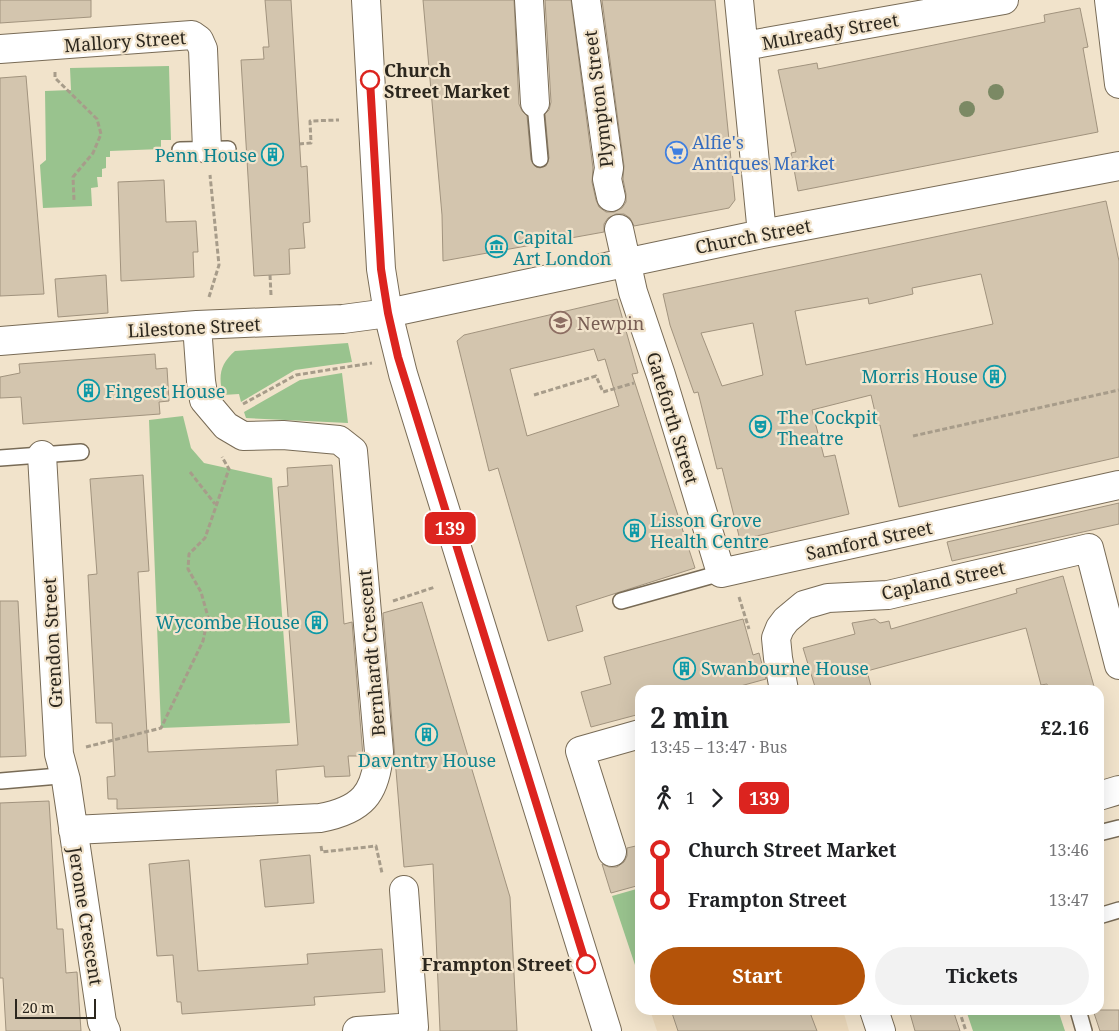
<!DOCTYPE html>
<meta charset="utf-8">
<style>
:root{--surface:#fff;--page:#f2f2f2;--text:#202124;--muted:#757577;--accent:#b45309}
body{margin:0;font-family:"Noto Serif",serif;background:var(--page);color:var(--text);height:100vh;display:flex;flex-direction:column;font-size:19px;white-space:nowrap}
*{box-sizing:border-box;margin:0}
p{font-size:16px;color:var(--muted)}
.icon{flex:none;width:28px;height:28px;fill:none;stroke:currentColor;stroke-width:2;stroke-linecap:round;stroke-linejoin:round}
.map{position:relative;flex:1;overflow:hidden}
.details{position:absolute;left:635px;top:685px;width:469px;height:330px;display:flex;flex-direction:column;background:var(--surface);border-radius:15px;box-shadow:0 5px 20px #0002}
.details>*{flex:none}
.badge{padding:0 10px;border-radius:8px;font-size:18px;line-height:32px}
.scale{position:absolute;left:15px;bottom:12px;width:81px;box-sizing:border-box;padding-left:5px;border:2px solid #2c271e;border-top:0;font-size:14px;line-height:18px;white-space:nowrap;color:#2c271e;-webkit-text-stroke:4px #f1e3cb;paint-order:stroke}
.map>.badge{position:absolute;translate:-50% -50%;box-shadow:0 0 0 2px #fff}
.legs{display:flex;align-items:center;gap:8px;height:55px;padding:0 15px;font-size:16px}
.legs p{margin-inline-start:auto}
.headline{display:flex;align-items:center;justify-content:space-between;height:85px;padding:0 15px}
h1{font-size:28px;font-weight:700;line-height:38px}
.primary-button{display:flex;gap:10px;margin-top:auto;padding:10px 15px}
.primary-button a{flex:1;height:58px;border-radius:30px;background:var(--accent);color:#fff;font-size:20px;font-weight:700;line-height:58px;text-align:center}
.primary-button a+a{background:var(--page);color:var(--text)}
ul{padding:0 15px;list-style:none}
li{display:flex;align-items:center;gap:18px;height:50px;font-size:19px}
li i{display:grid;place-items:center;width:8px;height:100%;margin:0 6px;background:currentColor}
li i::after{content:'';width:12px;height:12px;margin:-6px;border:4px solid;border-radius:50%;background:var(--surface)}
li p{margin-inline-start:auto}
li:first-child i{background:linear-gradient(#0000 50%,currentColor 0)}
li:last-child i{background:linear-gradient(currentColor 50%,#0000 0)}
.map>svg:first-child{display:block}
</style>
<div class="map">
<svg width="1119" height="1031" viewBox="0 0 1119 1031">
<rect width="100%" height="100%" fill="#f1e3cb"/>
<path fill="#ebd8ba" d="M650 1010H843L849 1031H657Z"/>
<path fill="#99c38e" d="M169 66 171 140H161V149L110 151V157H106V168L102 169V177H97L98 187 91 188 92 206 43 208 40 165 46 160 45 91 71 90 70 68Z
M348 343 352 362 295 370 241 402 239 394 223 395C218 376 220 364 235 351Z
M342 373 348 423 246 418 244 412 300 380Z
M183 416 191 448 204 463 272 478 290 723 161 728 149 420Z
M640 888V980L612 896Z
M966 1010H1058L1065 1031H973Z"/>
<path fill="#d3c5ae" stroke="#a1937e" fill-rule="evenodd" d="M0 0H91V17L0 23Z
M265 0H291L301 167 307 166 310 222 303 223 305 248 289 249 290 274 254 276 241 60 264 59 263 47H269Z
M423 0H514L519 104 522 111 527 116 531 160 536 167 540 168 546 166 549 158 545 114 549 110 551 102 545 0H571L593 168 592 182 596 200 599 207 606 212H614L622 208 626 202V194L623 179 624 166 602 0H715L735 200 729 208 634 226 630 218 624 214H616L608 218 604 224V232L443 261 442 215Z
M1080 8 1088 47 1083 48 1098 132 798 191 791 153 796 152 778 70 817 63 818 69 1045 22 1044 15Z
M26 76 44 294 0 296V78Z
M164 180 166 222 196 221 198 252H193L194 277 121 281 118 182Z
M1106 201 1119 261V457L899 507 880 425H878L871 395 812 410 824 457 835 455 849 514 740 540 722 468 717 469 698 392 694 393 670 325 663 294ZM981 274 993 324 806 365 795 311 868 298 869 304 913 294 912 288ZM753 323 763 375 722 386 701 333Z
M106 275 108 313 58 317 55 279Z
M617 299 638 373 632 374 695 568 576 606 583 631 548 641 498 468 489 471 457 341 464 335ZM594 349 598 361 605 359 619 406 527 436 510 369Z
M155 354 156 369 167 368 169 401 159 402 160 414 23 424 21 397 0 398V377L20 373 19 364Z
M332 465 344 624 352 622 363 756H348L350 776 325 777 324 766 276 770 278 803 117 809V799H108L107 777 115 776 112 723H96L88 575 97 574 90 479 143 475 149 571 138 572 148 752 298 745 278 487 288 486 287 468Z
M1119 503V524L952 561 947 542Z
M1063 576 1095 690H1049L1047 684 1041 685 1026 628 867 671 872 690H816L803 648 855 634 852 623 875 619 880 623 889 621 891 629 1017 593 1016 589Z
M0 601H18L26 756 0 757Z
M422 602 510 897 517 1031H440L433 864 404 867 383 613Z
M743 619 753 655 759 653 766 679 726 690H640V714L591 727 581 692 611 684 604 657Z
M49 801 57 929H63L66 973 77 972 81 1031H6L3 978H0V803Z
M640 845V885L611 893 602 864 609 867H617L624 862 627 856V848Z
M310 855 314 903 265 907 260 860Z
M189 860 198 971 308 964 307 954 382 949 385 992 314 997 315 1005 182 1014 181 1002H177L173 955 157 956 149 864Z
M671 1010H809L817 1031H678Z
M909 1010H953L960 1031H915Z
M1093 1010H1119V1031H1100Z"/>
<g fill="none" stroke-linecap="round" stroke-linejoin="round">
<defs>
<path id="service" d="M535 103 540 159
M180 150 228 149
M0 458 81 452
M621 601 721 573
M1 781 59 776 66 780
M1099 833 1119 828
M1099 916 1119 910
M1078 1010 1084 1031"/>
<path id="minor" d="M529 0 535 103
M586 0 609 168 607 179 611 197
M739 0 762 234
M1109 0 1119 84
M744 46 1004 0
M0 49 192 35 199 40 203 49 207 149
M619 229 633 292 661 375 721 573 1119 485
M0 341 197 325 343 319 388 313 762 234 1119 166
M42 455 59 754 66 780 102 1022 106 1031
M784 690 778 658 776 638 780 628 786 620 804 605 828 598 888 595 1089 548 1119 665
M1099 796 1119 790
M73 830 320 818C362 810 376 794 379 752L353 451 339 440 283 435 243 436 226 426 204 400 201 381 197 325
M612 852 580 751 640 734
M874 1010 881 1031
M357 1031 414 1027 404 890"/>
<path id="secondary" d="M366 0 381 269 388 313 403 374 607 1031"/>
</defs>
<use href="#service" stroke="#786b56" stroke-width="18"/>
<use href="#minor" stroke="#786b56" stroke-width="30"/>
<use href="#secondary" stroke="#786b56" stroke-width="30"/>
<path stroke="#a79c8a" stroke-width="3" stroke-dasharray="5 2.5" stroke-linecap="butt" d="M55 72V78L97 119 101 134 93 153 73 177 74 200
M299 144 311 143 310 121 339 120
M270 275 271 295
M209 297 219 265 210 175
M534 395 596 376 603 392 634 383
M243 404 296 375 372 363
M913 436 1119 390
M190 472 215 504
M739 597 749 629
M393 601 435 587
M86 747 161 728 203 641 208 617 201 592 188 569 189 554 205 538 229 469 222 457
M321 846 322 852 376 846 382 873
M959 1010 966 1031"/>
<use href="#service" stroke="#fff" stroke-width="15"/>
<use href="#minor" stroke="#fff" stroke-width="28"/>
<use href="#secondary" stroke="#fff" stroke-width="28"/>
</g>
<g fill="#7b8964">
<circle cx="996" cy="92" r="8"/>
<circle cx="967" cy="109" r="8"/>
</g>
<g fill="none" stroke-linecap="round" stroke-linejoin="round">
<defs>
<path id="line-1" d="M370 80 381 269 388 313 398 357 586 964"/>
</defs>
<use href="#line-1" stroke="#fff" stroke-width="11"/>
<use href="#line-1" stroke="#dc241f" stroke-width="8"/>
</g>
<defs>
<symbol id="supermarket-ring" viewBox="-11 -11 22 22"><circle r="9.5" fill="#f1e3cb" stroke="#3f7fe0" stroke-width="1.5"/><path d="M-6-5.5h2.5l.6 2H6L4.5 2H-2.5L-4.4-4H-6ZM-1.5 3.2a1.3 1.3 0 1 0 .1 0ZM3 3.2a1.3 1.3 0 1 0 .1 0Z" fill="#3f7fe0"/></symbol>
<symbol id="building-ring" viewBox="-11 -11 22 22"><circle r="9.5" fill="#f1e3cb" stroke="#0f9aa8" stroke-width="1.5"/><path d="M-4-6H4V6H1V3H-1V6H-4ZM-2.5-4.3h1.7v1.8h-1.7ZM.8-4.3h1.7v1.8H.8ZM-2.5-1h1.7V.8h-1.7ZM.8-1h1.7V.8H.8Z" fill="#0f9aa8"/></symbol>
<symbol id="museum-ring" viewBox="-11 -11 22 22"><circle r="9.5" fill="#f1e3cb" stroke="#0f9aa8" stroke-width="1.5"/><path d="M0-6L6-3V-2H-6V-3ZM-5-1h2V3h-2ZM-1-1h2V3h-2ZM3-1h2V3H3ZM-6 4H6V6H-6Z" fill="#0f9aa8"/></symbol>
<symbol id="school-ring" viewBox="-11 -11 22 22"><circle r="9.5" fill="#f1e3cb" stroke="#8d6e63" stroke-width="1.5"/><path d="M0-5L7-2L0 1L-7-2ZM-4 1L0 2.5L4 1V4Q0 6-4 4Z" fill="#8d6e63"/></symbol>
<symbol id="theatre-ring" viewBox="-11 -11 22 22"><circle r="9.5" fill="#f1e3cb" stroke="#0f9aa8" stroke-width="1.5"/><path d="M-5-5.5Q0-4 5-5.5V0Q5 5 0 6Q-5 5-5 0ZM-3.3-2.5H-1v1.5H-3.3ZM1-2.5H3.3v1.5H1ZM-2.8 1Q0 5.5 2.8 1Z" fill="#0f9aa8"/></symbol>
</defs>
<g fill-rule="evenodd">
<use href="#supermarket-ring" x="664" y="140" width="25" height="25"/>
<use href="#building-ring" x="260" y="142" width="25" height="25"/>
<use href="#museum-ring" x="484" y="234" width="25" height="25"/>
<use href="#school-ring" x="548" y="310" width="25" height="25"/>
<use href="#building-ring" x="982" y="364" width="25" height="25"/>
<use href="#building-ring" x="76" y="378" width="25" height="25"/>
<use href="#theatre-ring" x="748" y="414" width="25" height="25"/>
<use href="#building-ring" x="622" y="518" width="25" height="25"/>
<use href="#building-ring" x="304" y="610" width="25" height="25"/>
<use href="#building-ring" x="672" y="656" width="25" height="25"/>
<use href="#building-ring" x="414" y="722" width="25" height="25"/>
</g>
<g fill="#fff" stroke="#dc241f" stroke-width="2.5">
<circle cx="370" cy="80" r="9"/>
<circle cx="586" cy="964" r="9"/>
</g>
<g text-anchor="middle" dominant-baseline="central" stroke-width="4.5" stroke-linejoin="round" paint-order="stroke">
<g font-size="18" fill="#2c271e" stroke="#f1e3cb">
<text transform="translate(830 31) rotate(-10)">Mulready Street</text>
<text transform="translate(125 41) rotate(-4)">Mallory Street</text>
<text transform="translate(598 99) rotate(-97)">Plympton Street</text>
<text transform="translate(753 236) rotate(-11)">Church Street</text>
<text transform="translate(194 327) rotate(-3)">Lilestone Street</text>
<text transform="translate(673 418) rotate(73)">Gateforth Street</text>
<text transform="translate(869 540) rotate(-12)">Samford Street</text>
<text transform="translate(943 580) rotate(-12)">Capland Street</text>
<text transform="translate(52 643) rotate(-93)">Grendon Street</text>
<text transform="translate(371 653) rotate(-95)">Bernhardt Crescent</text>
<text transform="translate(86 916) rotate(81)">Jerome Crescent</text>
</g>
<g font-size="18" font-weight="bold" fill="#2c271e" stroke="#f1e3cb" text-anchor="start">
<text x="384" y="70">Church<tspan x="384" dy="21">Street Market</tspan></text>
<text x="572" y="964" text-anchor="end">Frampton Street</text>
</g>
<g font-size="18" fill="#366cbe" stroke="#f1e3cb" text-anchor="start">
<text x="692" y="142">Alfie's<tspan x="692" dy="21">Antiques Market</tspan></text>
</g>
<g font-size="18" fill="#0d838f" stroke="#f1e3cb" text-anchor="start">
<text x="257" y="155" text-anchor="end">Penn House</text>
<text x="513" y="237">Capital<tspan x="513" dy="21">Art London</tspan></text>
<text x="978" y="376" text-anchor="end">Morris House</text>
<text x="105" y="391">Fingest House</text>
<text x="777" y="417">The Cockpit<tspan x="777" dy="21">Theatre</tspan></text>
<text x="650" y="520">Lisson Grove<tspan x="650" dy="21">Health Centre</tspan></text>
<text x="300" y="622" text-anchor="end">Wycombe House</text>
<text x="701" y="668">Swanbourne House</text>
<text x="427" y="760" text-anchor="middle">Daventry House</text>
</g>
<g font-size="18" fill="#785e54" stroke="#f1e3cb" text-anchor="start">
<text x="577" y="323">Newpin</text>
</g>
</g>
</svg>
<div class="scale">20 m</div>
<b class="badge" style="left:450px;top:528px;background:#dc241f;color:#fff">139</b>
<section class="details">
<div class="headline"><div><h1>2 min</h1><p>13:45 – 13:47 · Bus</p></div><b>£2.16</b></div>
<div class="legs"><svg class="icon" aria-label="walk" viewBox="0 0 24 24"><circle cx="13" cy="4" r="2"/><path d="M13 8l-2 6 4 7M11 14l-3 7M7 12l3-4h3l4 4"/></svg>1<svg class="icon" aria-label="forward" viewBox="0 0 24 24"><path d="M9 5l7 7-7 7"/></svg><b class="badge" style="background:#dc241f;color:#fff">139</b></div>
<ul>
<li><i style="color:#dc241f"></i><b>Church Street Market</b><p>13:46</p></li>
<li><i style="color:#dc241f"></i><b>Frampton Street</b><p>13:47</p></li>
</ul>
<div class="primary-button"><a>Start</a><a>Tickets</a></div>
</section>
</div>
